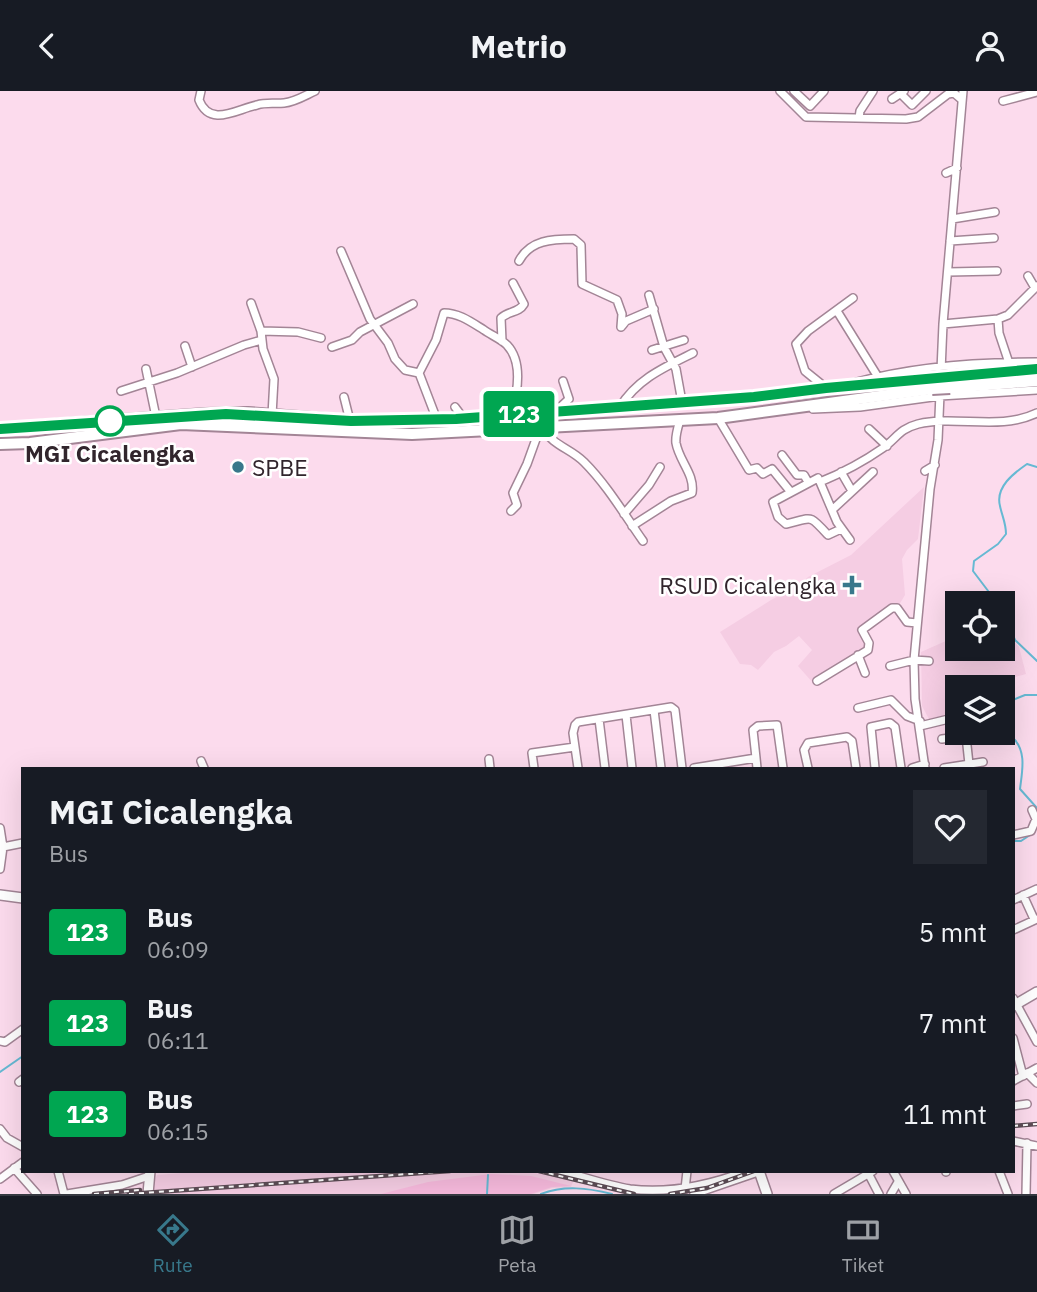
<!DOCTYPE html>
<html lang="id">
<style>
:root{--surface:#171b24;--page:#242831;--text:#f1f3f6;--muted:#9ea1a6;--line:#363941;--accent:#38788b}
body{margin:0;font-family:"IBM Plex Sans",sans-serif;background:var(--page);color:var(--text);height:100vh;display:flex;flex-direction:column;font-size:26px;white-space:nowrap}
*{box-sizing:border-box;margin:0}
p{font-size:23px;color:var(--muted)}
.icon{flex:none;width:38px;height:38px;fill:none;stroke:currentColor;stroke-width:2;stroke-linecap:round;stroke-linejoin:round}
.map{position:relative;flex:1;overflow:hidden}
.side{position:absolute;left:21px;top:676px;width:994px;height:406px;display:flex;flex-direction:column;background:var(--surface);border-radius:0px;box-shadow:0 7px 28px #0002}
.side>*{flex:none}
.badge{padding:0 14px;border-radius:5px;font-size:24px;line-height:46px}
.fabs{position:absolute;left:945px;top:500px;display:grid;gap:14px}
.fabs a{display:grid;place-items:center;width:70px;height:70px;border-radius:0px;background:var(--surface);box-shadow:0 7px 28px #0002;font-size:35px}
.map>.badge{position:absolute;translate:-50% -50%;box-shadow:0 0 0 4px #fff}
.round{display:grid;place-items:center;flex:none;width:74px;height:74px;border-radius:0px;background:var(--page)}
.summary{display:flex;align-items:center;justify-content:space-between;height:119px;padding:0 28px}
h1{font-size:33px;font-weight:800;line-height:52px}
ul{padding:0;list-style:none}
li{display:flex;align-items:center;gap:21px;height:91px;padding:0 28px}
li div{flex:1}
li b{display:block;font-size:26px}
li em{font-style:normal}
li .badge{min-width:77px;font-weight:700;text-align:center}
header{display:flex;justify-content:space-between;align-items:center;height:91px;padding:0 28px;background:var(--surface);font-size:32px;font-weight:800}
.tabs{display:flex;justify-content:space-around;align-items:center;height:98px;border-top:2px solid var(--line);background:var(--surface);font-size:19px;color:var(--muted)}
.tabs a{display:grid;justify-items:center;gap:4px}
.tabs .on{color:var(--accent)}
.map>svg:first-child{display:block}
</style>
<header><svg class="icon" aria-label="back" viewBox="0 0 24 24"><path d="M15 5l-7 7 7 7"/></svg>Metrio<svg class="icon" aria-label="person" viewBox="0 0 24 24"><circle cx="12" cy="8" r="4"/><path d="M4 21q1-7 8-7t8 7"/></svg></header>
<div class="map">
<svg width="1037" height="1103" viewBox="0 0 1037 1103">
<rect width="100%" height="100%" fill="#fcdbed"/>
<path fill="#f5cde3" d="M924 396 918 448 907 459 902 468 905 504 899 514 861 540 868 555 855 566 813 592 798 575 812 559 799 545 786 555 774 561 758 579 751 574 740 573 720 541 771 509 801 493 808 486 851 464Z
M1003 538 1019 556 1026 583 1008 588 1005 592 982 597H957V622L932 630 929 628 922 615 921 561 957 545V558H1003Z
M207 1080H552L575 1086 571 1096 552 1097 534 1103H155L154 1091 157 1084Z"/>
<path fill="#f7badd" d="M491 1083 531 1085 571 1095 552 1096 531 1103H381L428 1091Z"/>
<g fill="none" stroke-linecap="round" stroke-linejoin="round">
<path stroke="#66b9d3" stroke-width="2" d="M998 513 973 480 974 470 998 453 1006 443C1006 432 1002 425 1000 415 995 396 1014 382 1027 373L1037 376
M1003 521 1015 549 1037 570
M1003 613 1025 604H1037
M990 642 994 646 1013 647C1027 660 1022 681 1020 698L1037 717
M1013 750H1021L1030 744
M0 981 23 965
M487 1103 488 1084
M541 1103C564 1094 588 1097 612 1103"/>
<defs>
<path id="minor" d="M201 0 199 9C210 37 237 18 257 14 266 11 275 13 284 12 295 11 306 4 315 0
M780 0 806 26 906 28 918 26 948 3 954 2 961 8
M794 0 810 15 824 0
M901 3 912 14 926 0
M892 8 904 0
M1003 10 1037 1
M859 27 860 20 873 0
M946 82 957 77
M952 128 995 121
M950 150 994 147
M341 160 370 228 388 252 395 268 405 279 419 282
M519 170C530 149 552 148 574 148L581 154 582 193 617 209 622 223 621 236
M948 181 997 180
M1028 185 1035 197
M649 204 664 256 676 278 682 311
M251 212 261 240 263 258 274 288 272 324
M837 220 878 286
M998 228 999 242 1009 272
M943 233 998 228 1008 224 1037 195
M622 235 626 230 654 218
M261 240 298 241 321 247
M502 250 501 227C508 220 519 222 524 213L513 192
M185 255 192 276
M332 256 352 249 360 241 413 213
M652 259 684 249
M146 278 156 326
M419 282 436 249 444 222C459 222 471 231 484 239 491 244 501 248 507 254 524 272 517 304 511 324
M419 282 437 329
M857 291C912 276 980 271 1037 271
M826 297 805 280 796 253 808 240 853 207
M121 300 177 282 244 254 262 249
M344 306 350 330
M455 316 464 328
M620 316C637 288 665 276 693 262
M813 318 860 316 940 305 1037 299
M555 321 569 308 563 290
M718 327 749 379 757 377 763 383 772 378 790 400
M543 337C553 355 570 357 584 371 607 394 624 423 643 450
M869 338 887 355
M782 364 797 384H804L808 391
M925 380 935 374
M841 381 852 400
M820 391 837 431 850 449
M832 419 873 381
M511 420 517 414 513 402 527 373 540 337
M624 423 649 394 660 376
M632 435 671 410 692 402C695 383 679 370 676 352 675 345 678 336 680 329
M841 438 828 444C808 422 813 427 786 433L778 426 773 411 818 387 820 391C842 382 863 371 883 357 897 347 899 338 918 333 957 324 1000 340 1037 322
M858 564 865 582
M890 575 914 569 929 570
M817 590 868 559 869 552 862 539 892 517H897L907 531 917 532
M858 617 891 609 907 625 920 630
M654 619 661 677
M626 624 632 677
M955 626 958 646 971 642
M599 628 605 677
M920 635 957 626
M966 645 969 673
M942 648 958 646
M756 667 753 639 758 635 777 634 783 677
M489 668 490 677
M201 670 204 677
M534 677 532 662 575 656
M578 677 573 642 575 634 578 631 671 616 675 619 682 677
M694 677 756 667 757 677
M808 677 804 659 808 652 847 646 852 650 856 677
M875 677 871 636 890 632 895 636 901 677
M912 677 925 673
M925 677 915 608 914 569 930 398 938 349 943 233 963 0
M944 677 983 671
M0 737 3 756 0 778
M1013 744 1031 740 1036 728 1032 719
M3 756 23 752
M1023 804 1034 828
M1013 809 1037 798
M1013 839 1037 828
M1013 907 1037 951
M1013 947 1023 985
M0 950 5 951 23 938
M1027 982 1037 992
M1013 990 1037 977
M19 991 23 988
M1013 1015 1027 1013
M0 1038 7 1047 23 1056
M1013 1050 1037 1055
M14 1077 37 1103
M58 1080 64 1103
M561 1080C584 1086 606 1094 630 1098 670 1103 710 1094 747 1080
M893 1080 906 1103
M946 1080V1081
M999 1080 1008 1103
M868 1082 879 1103
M0 1088 23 1071
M685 1098 687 1080
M67 1103 122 1094 149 1085
M694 1103 761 1080
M834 1103 873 1080
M891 1103 898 1091
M1026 1103 1027 1052"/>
<path id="major" d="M0 804 23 807
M1013 915 1037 901
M759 1080 767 1103
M148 1103 150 1080"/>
<path id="highway" d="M950 285 1037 278
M950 297 1037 290
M0 338 205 323 248 322 350 330 456 328 754 306 931 287
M0 353 30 352 181 333 412 343 718 327 932 298"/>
</defs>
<use href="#minor" stroke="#a38596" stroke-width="10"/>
<use href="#major" stroke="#a38596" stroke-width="12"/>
<use href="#highway" stroke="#a38596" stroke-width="14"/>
<use href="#minor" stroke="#fff" stroke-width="7"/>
<use href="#major" stroke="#fff" stroke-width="9"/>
<use href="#highway" stroke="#fff" stroke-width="10"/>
<defs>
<path id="rail" d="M1013 1035 1037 1033
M539 1080 634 1103
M94 1103 140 1099
M129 1103 450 1080
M670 1103 707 1097 754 1080"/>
</defs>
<use href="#rail" stroke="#5d4d56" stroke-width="4.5"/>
<use href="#rail" stroke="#fff" stroke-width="2" stroke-dasharray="5" stroke-linecap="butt"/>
<defs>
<path id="highway-bridge" d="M931 287 950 285
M932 298 950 297"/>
</defs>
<use href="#highway-bridge" stroke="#a38596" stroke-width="14" stroke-linecap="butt"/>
<use href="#highway-bridge" stroke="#fff" stroke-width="10"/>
</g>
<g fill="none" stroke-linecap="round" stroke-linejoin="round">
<defs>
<path id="line" d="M0 338 226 323 351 330 456 328 754 306 826 297 1037 278"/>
</defs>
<use href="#line" stroke="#fff" stroke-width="16"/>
<use href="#line" stroke="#00a651" stroke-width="10"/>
</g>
<circle fill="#fff" stroke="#00a651" stroke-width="3.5" cx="110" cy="330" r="14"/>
<g fill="#38788b" stroke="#fff" stroke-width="2.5">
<circle cx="238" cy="376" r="7"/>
<path d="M848.5 483.5h7v7h7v7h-7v7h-7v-7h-7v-7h7z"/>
</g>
<g text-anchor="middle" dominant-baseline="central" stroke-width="5" stroke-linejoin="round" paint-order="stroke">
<g font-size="23" font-weight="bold" fill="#31252c" stroke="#fff">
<text x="110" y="362">MGI Cicalengka</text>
</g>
<g font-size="23" fill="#31252c" stroke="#fff" text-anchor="start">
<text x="252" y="376">SPBE</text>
<text x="836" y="494" text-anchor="end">RSUD Cicalengka</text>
</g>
</g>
</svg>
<div class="fabs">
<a><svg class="icon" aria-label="locate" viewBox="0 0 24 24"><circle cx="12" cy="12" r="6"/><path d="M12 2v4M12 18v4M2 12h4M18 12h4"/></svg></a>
<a><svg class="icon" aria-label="layers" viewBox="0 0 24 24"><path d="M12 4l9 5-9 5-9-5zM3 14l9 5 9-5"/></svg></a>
</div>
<b class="badge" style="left:519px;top:323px;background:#00a651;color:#fff">123</b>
<section class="side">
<div class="summary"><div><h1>MGI Cicalengka</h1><p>Bus</p></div><a class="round"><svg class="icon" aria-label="heart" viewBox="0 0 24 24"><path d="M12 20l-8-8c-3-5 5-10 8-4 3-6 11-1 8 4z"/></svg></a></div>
<ul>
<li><span class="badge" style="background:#00a651;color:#fff">123</span><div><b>Bus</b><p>06:09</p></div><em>5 mnt</em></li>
<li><span class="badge" style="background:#00a651;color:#fff">123</span><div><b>Bus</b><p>06:11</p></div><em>7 mnt</em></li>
<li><span class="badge" style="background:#00a651;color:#fff">123</span><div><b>Bus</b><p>06:15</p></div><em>11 mnt</em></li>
</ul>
</section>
</div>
<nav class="tabs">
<a class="on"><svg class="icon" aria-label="directions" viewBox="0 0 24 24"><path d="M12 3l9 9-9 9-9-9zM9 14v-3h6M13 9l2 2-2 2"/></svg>Rute</a>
<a><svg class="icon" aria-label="map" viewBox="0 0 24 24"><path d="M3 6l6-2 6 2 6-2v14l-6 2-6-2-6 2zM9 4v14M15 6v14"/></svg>Peta</a>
<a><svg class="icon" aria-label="tickets" viewBox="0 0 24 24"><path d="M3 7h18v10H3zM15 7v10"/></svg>Tiket</a>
</nav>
